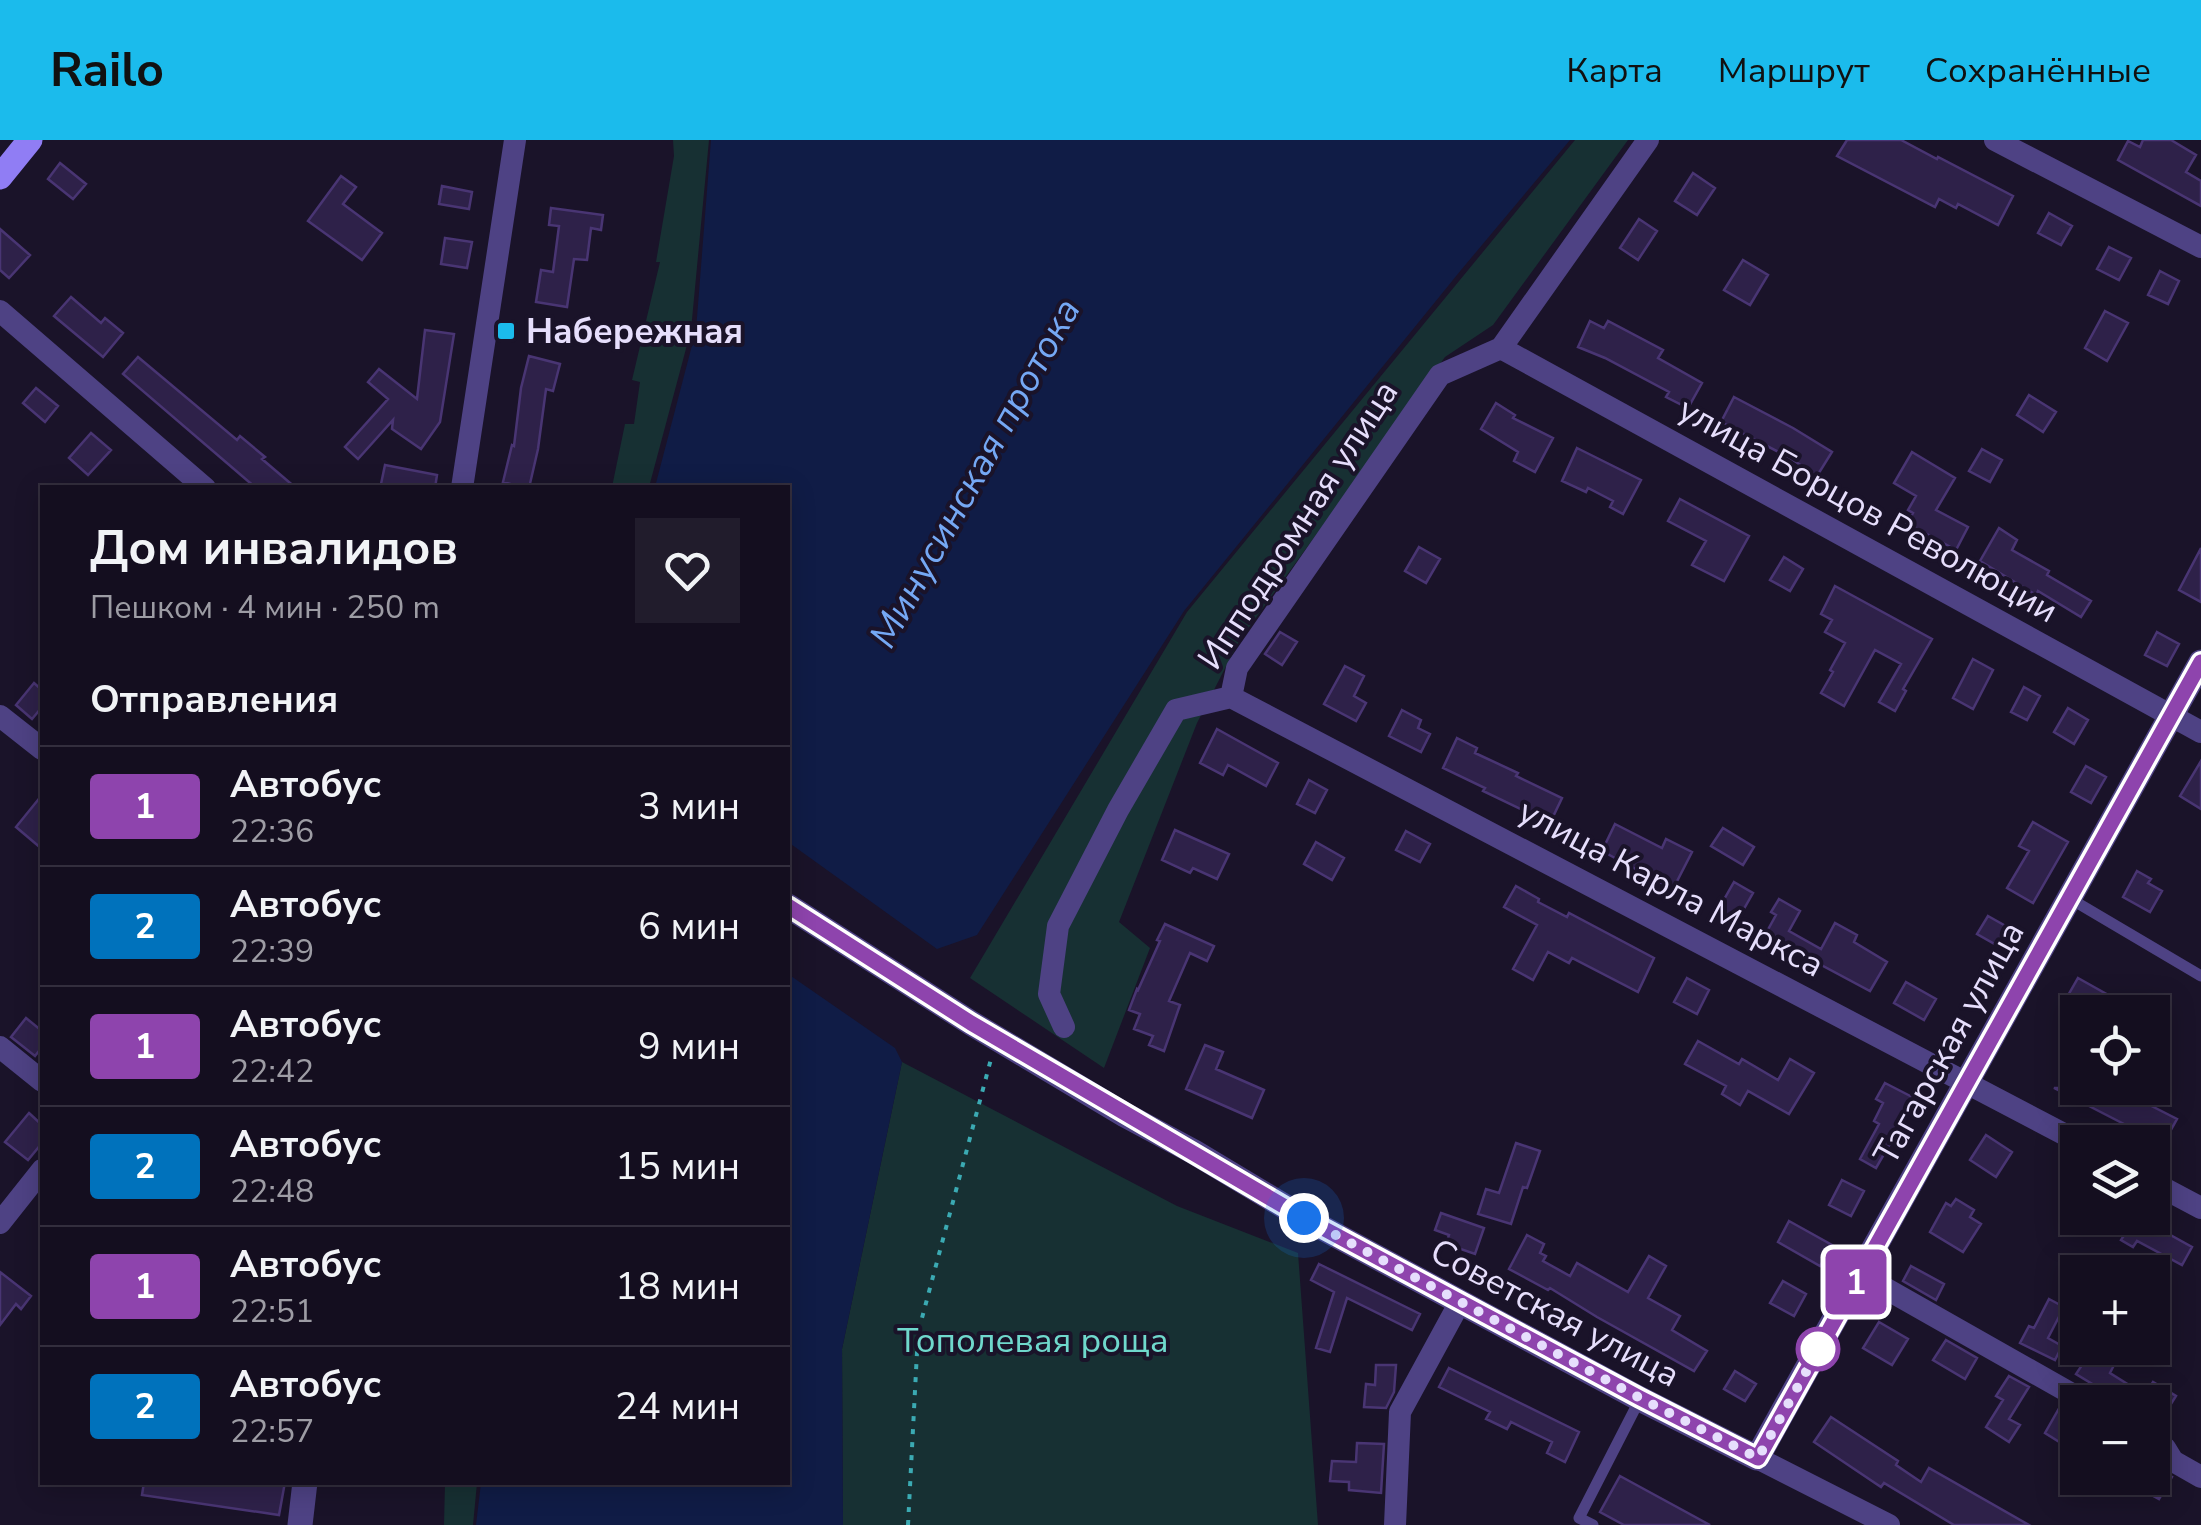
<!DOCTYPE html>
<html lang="ru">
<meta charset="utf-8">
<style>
:root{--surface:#140e1f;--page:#211c2c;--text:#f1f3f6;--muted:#9d9ca4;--line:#332e3d;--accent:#1bbbec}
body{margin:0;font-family:"Nunito Sans",sans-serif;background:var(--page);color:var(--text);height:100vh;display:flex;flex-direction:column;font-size:38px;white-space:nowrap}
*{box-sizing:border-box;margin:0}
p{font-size:32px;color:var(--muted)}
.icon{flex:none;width:55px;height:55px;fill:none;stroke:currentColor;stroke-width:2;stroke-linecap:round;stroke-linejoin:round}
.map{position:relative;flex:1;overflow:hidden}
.sheet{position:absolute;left:40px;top:345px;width:750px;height:1000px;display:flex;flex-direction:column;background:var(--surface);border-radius:0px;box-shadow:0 5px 25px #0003,0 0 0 2px var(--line)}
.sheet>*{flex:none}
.badge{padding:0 20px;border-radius:8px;font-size:35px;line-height:65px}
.tools{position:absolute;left:2060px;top:855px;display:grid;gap:20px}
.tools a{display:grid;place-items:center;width:110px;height:110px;border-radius:0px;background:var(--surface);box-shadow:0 5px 25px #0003,0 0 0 2px var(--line);font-size:50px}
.you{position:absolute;width:50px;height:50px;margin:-25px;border:8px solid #fff;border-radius:50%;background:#1a73e8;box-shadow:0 0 0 15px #1a73e833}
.map>.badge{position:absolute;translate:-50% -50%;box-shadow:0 0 0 5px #fff}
h2{padding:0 50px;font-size:38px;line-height:90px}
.round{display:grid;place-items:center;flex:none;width:105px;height:105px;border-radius:0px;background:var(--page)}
.overview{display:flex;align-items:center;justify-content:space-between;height:170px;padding:0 50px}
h1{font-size:48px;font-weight:700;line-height:75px}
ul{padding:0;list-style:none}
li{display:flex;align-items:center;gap:30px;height:120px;padding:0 50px;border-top:2px solid var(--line)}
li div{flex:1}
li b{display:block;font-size:38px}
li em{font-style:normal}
li .badge{min-width:110px;font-weight:700;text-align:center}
header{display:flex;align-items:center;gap:60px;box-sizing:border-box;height:140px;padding:0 50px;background:var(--accent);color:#111}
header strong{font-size:48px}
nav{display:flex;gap:55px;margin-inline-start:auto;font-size:35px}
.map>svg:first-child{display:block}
</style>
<header>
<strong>Railo</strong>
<nav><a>Карта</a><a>Маршрут</a><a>Сохранённые</a></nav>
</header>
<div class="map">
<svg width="2201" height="1385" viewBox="0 0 2201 1385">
<rect width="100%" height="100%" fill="#1a1329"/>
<path fill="#173033" d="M673 0H709L691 190 649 347H612L625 284H634L640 242 632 240 660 122H656L674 16Z
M1575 0H1628L1493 185 1445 217 1239 501 1197 583 1119 782 1150 808 1104 928 970 838 1187 472Z
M902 922 1177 1066 1298 1113 1318 1385H843L842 1209Z
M445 1343H477L473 1385H444Z"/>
<path fill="#101c46" d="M711 0H1570L1461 130 1184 471 977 795 937 809 788 702V348L655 347 696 190Z
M788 834 895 908 902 922 842 1209 843 1385H476L481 1343 788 1342Z"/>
<path fill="#2e2149" stroke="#493573" stroke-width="2.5" d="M1847 0H1901L1937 19 1938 17 2013 56 1998 85 1958 64 1956 68 1939 59 1935 67 1837 16Z
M2143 0H2171L2196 15 2186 32 2201 41V66L2118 20 2128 1 2140 7Z
M60 23 86 44 73 59 48 39Z
M1693 33 1715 48 1697 75 1675 61Z
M341 36 356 47 343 64 382 93 362 120 308 81Z
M442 46 472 52 469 69 439 64Z
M551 68 603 75 601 90 591 88 587 120 574 119 567 167 536 162 541 130 553 132 559 86 549 85Z
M2049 73 2072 86 2061 105 2038 93Z
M1639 79 1657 91 1638 120 1620 108Z
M0 89 30 115 9 138 0 130Z
M445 98 472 102 467 128 441 124Z
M2109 107 2131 118 2119 140 2097 129Z
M1743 120 1768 135 1750 165 1724 150Z
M2160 131 2179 141 2168 164 2148 155Z
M71 157 101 183 105 178 123 193 103 217 54 176Z
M2105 171 2128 183 2107 221 2085 208Z
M1590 181 1604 188 1608 181 1663 210 1658 218 1702 243 1688 268 1666 257 1669 252 1605 218 1578 207Z
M425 190 454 194 440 282 421 309 392 289 393 280 358 319 345 307 388 259 368 242 379 229 417 259Z
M529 216 560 224 553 251 546 249 538 309 529 348H525L503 342 512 305 514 306 521 248Z
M138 217 237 300 240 296 265 317 262 319 296 348H256L123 234Z
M36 248 58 266 45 282 23 263Z
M2029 255 2056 272 2043 292 2017 275Z
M1734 257 1793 288 1832 312 1817 336 1790 318 1721 282Z
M1496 263 1515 275 1513 278 1553 298 1535 332 1514 321 1518 312 1481 289Z
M91 293 111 310 88 335 69 318Z
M1577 308 1641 340 1623 374 1610 367 1613 361 1588 348 1586 352 1562 341Z
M1982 309 2002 320 1990 342 1969 331Z
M1912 312 1955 338 1936 370 1968 387 1956 410 1907 383 1913 373 1908 370 1916 356 1894 343Z
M385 325 437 335 435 348H399L381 344Z
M1680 359 1749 396 1724 441 1692 425 1706 401 1668 381Z
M1999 388 2017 400 2012 410 2049 431 2047 435 2091 461 2081 477 2038 451 2036 455 1980 421Z
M1419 407 1440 419 1426 443 1405 431Z
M2201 408V462L2179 450Z
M1784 417 1803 429 1790 451 1770 440Z
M1835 446 1932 499 1903 549 1906 551 1895 571 1879 562 1901 524 1875 510 1844 566 1821 553 1833 532 1830 530 1845 503 1825 492 1832 480 1821 474Z
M1280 492 1297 502 1282 525 1265 514Z
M2157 492 2179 504 2167 526 2145 515Z
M1973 519 1993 530 1973 569 1953 558Z
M1345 526 1364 536 1354 556 1366 563 1356 581 1324 564Z
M34 543 42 550V567L32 579 16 565Z
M2024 547 2040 556 2027 580 2011 572Z
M2068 568 2088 580 2074 604 2054 592Z
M1402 570 1421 580 1418 588 1430 594 1421 612 1389 596Z
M1217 589 1278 623 1266 646 1228 625 1223 635 1200 623Z
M1457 598 1477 608 1475 613 1518 633 1516 636 1562 658 1550 683 1483 651 1485 648 1443 628Z
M2201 621V669L2180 656Z
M2086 626 2106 637 2091 663 2071 652Z
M1309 640 1327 650 1315 673 1297 664Z
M42 655V709L16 687Z
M2033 682 2068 702 2033 763 2007 748 2029 711 2019 706Z
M1615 684 1662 708 1666 699 1692 712 1673 749 1602 711Z
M1723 688 1754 707 1743 725 1711 706Z
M1175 690 1229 714 1217 739 1193 728 1190 733 1162 720Z
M1406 691 1430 704 1420 722 1396 710Z
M1316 702 1344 718 1332 740 1304 724Z
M2137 731 2151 739 2148 743 2162 751 2150 772 2123 757Z
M1734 742 1753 753 1737 781 1718 770Z
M1516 746 1539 759 1538 762 1567 777 1569 773 1654 818 1638 852 1572 818 1569 823 1548 812 1533 840 1513 829 1537 785 1504 767Z
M1779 759 1800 771 1789 791 1821 809 1835 783 1857 795 1854 802 1887 822 1870 851 1765 795 1776 775 1771 772Z
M1988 776 2018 793 2007 811 1977 794Z
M1165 784 1214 806 1207 821 1190 813 1169 861 1180 865 1164 911 1149 905 1153 896 1134 889 1140 874 1129 870 1137 849 1138 850 1160 801 1157 800Z
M1687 838 1709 850 1697 874 1674 862Z
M2078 838 2110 856 2101 872H2091L2066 859Z
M1906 842 1936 859 1924 880 1894 863Z
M26 878 42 891V907L35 916 11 897Z
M1698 901 1739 924 1742 919 1778 940 1790 919 1814 933 1789 974 1748 951 1740 965 1722 954 1726 946 1685 924Z
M1205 905 1223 912 1216 929 1264 950 1252 978 1186 949Z
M1885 943 1916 959 1876 1028 1860 1019 1879 984 1874 981 1883 963 1876 959Z
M2054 948H2116L2177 979 2163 1004Z
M29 973 42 985V1003L28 1020 5 1002Z
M1986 995 2012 1012 1996 1037 1970 1020Z
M1516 1003 1540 1011 1527 1048 1523 1047 1511 1084 1478 1074 1486 1049 1499 1053Z
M1842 1040 1864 1051 1851 1076 1829 1065Z
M1956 1059 1974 1070 1970 1077 1981 1084 1963 1112 1930 1092 1946 1063 1951 1066Z
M1441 1073 1484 1088 1475 1114 1446 1104 1449 1095 1435 1090Z
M2135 1078 2164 1095 2165 1092 2192 1107 2182 1125 2137 1101 2133 1107 2121 1100Z
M1789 1081 1832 1105 1820 1126 1778 1102Z
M1527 1095 1544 1104 1540 1113 1546 1116 1543 1121 1570 1136 1577 1123 1628 1152 1649 1116 1666 1126 1648 1158 1680 1176 1672 1190 1707 1211 1694 1231 1597 1177 1550 1148 1548 1150 1509 1129Z
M1319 1124 1420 1174 1412 1190 1347 1158 1330 1212 1316 1208 1334 1152 1311 1140Z
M1911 1126 1944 1144 1936 1160 1903 1141Z
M0 1132 31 1156 21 1169 16 1164 0 1185Z
M1783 1141 1806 1154 1794 1176 1770 1163Z
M2049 1159 2064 1167 2048 1198 2062 1206 2055 1220 2020 1203 2029 1186 2034 1188Z
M1879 1182 1908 1199 1892 1225 1863 1208Z
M1946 1200 1977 1218 1965 1239 1933 1220Z
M2090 1213 2113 1227 2110 1233 2145 1255 2153 1242 2176 1256 2164 1275 2152 1268V1262H2122L2076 1234Z
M1376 1225H1396L1394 1252 1386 1268 1364 1267 1366 1244 1375 1245Z
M1449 1228 1579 1292 1565 1322 1547 1313 1552 1302 1511 1282 1507 1289 1486 1279 1490 1272 1439 1247Z
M1735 1231 1756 1244 1745 1261 1724 1249Z
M2009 1236 2029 1247 2009 1279 2020 1285 2009 1302 1986 1287 2003 1260 1996 1256Z
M2061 1265 2078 1274V1293L2069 1308 2045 1293Z
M1831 1277 1898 1321 1896 1325 1921 1342 1929 1328 2029 1385H1954L1884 1343 1881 1347 1814 1302Z
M1357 1303 1384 1304 1381 1353 1349 1350V1342L1330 1341 1332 1321 1356 1322Z
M2152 1318 2161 1330 2172 1337 2159 1359 2120 1338H2152Z
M1620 1336 1710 1385H1624L1600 1372Z
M144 1342H285L279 1375 142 1355Z"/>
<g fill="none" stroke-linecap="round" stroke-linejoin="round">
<path stroke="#3baab3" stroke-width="4" stroke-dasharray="5 8" stroke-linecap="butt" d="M908 1385 918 1193 991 919"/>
<path stroke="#4e4284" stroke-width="11" d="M2069 758 2201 836
M1593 1385 1579 1378 1640 1259"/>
<path stroke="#4e4284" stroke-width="22" d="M1995 0 2201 107
M0 171 205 348
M1501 208 2201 592
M462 348 515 0
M1231 557 2079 1002
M0 576 42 609
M1064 887 1049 854 1058 786 1118 670 1176 570 1231 557 1237 528 1440 235 1501 208 1648 0
M0 907 42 941
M2152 1042 2201 1068
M0 1083 42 1030
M1860 1134 2086 1262
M2152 1300 2165 1308 2173 1321 2201 1337
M1757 1318 1889 1385
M1395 1385 1400 1272 1460 1162"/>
<path stroke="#4e4284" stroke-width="25" d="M788 766 971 883 1125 975 1194 1012 1304 1078 1640 1259 1757 1318 2201 522
M300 1385 305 1342"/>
<path stroke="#907df4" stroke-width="25" d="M0 37 30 0"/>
</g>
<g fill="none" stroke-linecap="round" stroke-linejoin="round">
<defs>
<path id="line" d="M788 766 971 883 1304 1078 1640 1258 1758 1318 2201 522"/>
</defs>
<use href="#line" stroke="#fff" stroke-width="22"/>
<use href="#line" stroke="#8e44ad" stroke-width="15"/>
<path stroke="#e6defc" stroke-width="10" stroke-dasharray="0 18" d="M1304 1078 1640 1258 1758 1318 1826 1196 1818 1209"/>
</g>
<rect fill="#1bbbec" stroke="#1a1329" stroke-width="4" x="496" y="181" width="20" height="20" rx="5"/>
<circle fill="#fff" stroke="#8e44ad" stroke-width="5" cx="1818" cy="1209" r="20"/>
<g text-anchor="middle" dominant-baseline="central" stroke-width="8" stroke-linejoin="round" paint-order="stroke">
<g font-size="35" font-weight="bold" fill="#e6defc" stroke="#1a1329" text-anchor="start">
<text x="526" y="191">Набережная</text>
</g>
<g font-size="35" fill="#e6defc" stroke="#1a1329">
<text transform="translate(1868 370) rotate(29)">улица Борцов Революции</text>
<text transform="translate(1298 385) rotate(-57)">Ипподромная улица</text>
<text transform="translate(1671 748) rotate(28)">улица Карла Маркса</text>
<text transform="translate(1949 903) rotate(-61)">Тагарская улица</text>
<text transform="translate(1555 1173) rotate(28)">Советская улица</text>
</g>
<g font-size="35" fill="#6fd8cc" stroke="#1a1329">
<text x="1033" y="1200">Тополевая роща</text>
</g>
<g font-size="38" font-style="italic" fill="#75a8f4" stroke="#1a1329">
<text transform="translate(975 333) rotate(-61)">Минусинская протока</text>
</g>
</g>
</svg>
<div class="tools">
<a><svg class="icon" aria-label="locate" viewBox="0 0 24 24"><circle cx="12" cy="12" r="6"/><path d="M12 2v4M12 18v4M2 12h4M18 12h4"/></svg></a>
<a><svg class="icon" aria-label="layers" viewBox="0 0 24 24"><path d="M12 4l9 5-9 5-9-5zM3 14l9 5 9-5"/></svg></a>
<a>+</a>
<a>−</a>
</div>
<div class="you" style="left:1304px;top:1078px"></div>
<b class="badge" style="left:1856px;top:1142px;background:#8e44ad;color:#fff">1</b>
<section class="sheet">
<div class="overview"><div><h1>Дом инвалидов</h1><p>Пешком · 4 мин · 250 m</p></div><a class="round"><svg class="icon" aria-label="heart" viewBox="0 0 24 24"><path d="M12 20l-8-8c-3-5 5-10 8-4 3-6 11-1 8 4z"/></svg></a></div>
<h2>Отправления</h2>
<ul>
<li><span class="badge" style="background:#8e44ad;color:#fff">1</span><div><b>Автобус</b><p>22:36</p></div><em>3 мин</em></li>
<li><span class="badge" style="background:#0072bc;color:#fff">2</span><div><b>Автобус</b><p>22:39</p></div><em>6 мин</em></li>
<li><span class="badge" style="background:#8e44ad;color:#fff">1</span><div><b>Автобус</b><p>22:42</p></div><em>9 мин</em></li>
<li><span class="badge" style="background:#0072bc;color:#fff">2</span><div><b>Автобус</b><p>22:48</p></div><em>15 мин</em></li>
<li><span class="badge" style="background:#8e44ad;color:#fff">1</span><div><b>Автобус</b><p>22:51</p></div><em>18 мин</em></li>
<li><span class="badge" style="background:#0072bc;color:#fff">2</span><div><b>Автобус</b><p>22:57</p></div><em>24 мин</em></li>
</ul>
</section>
</div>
